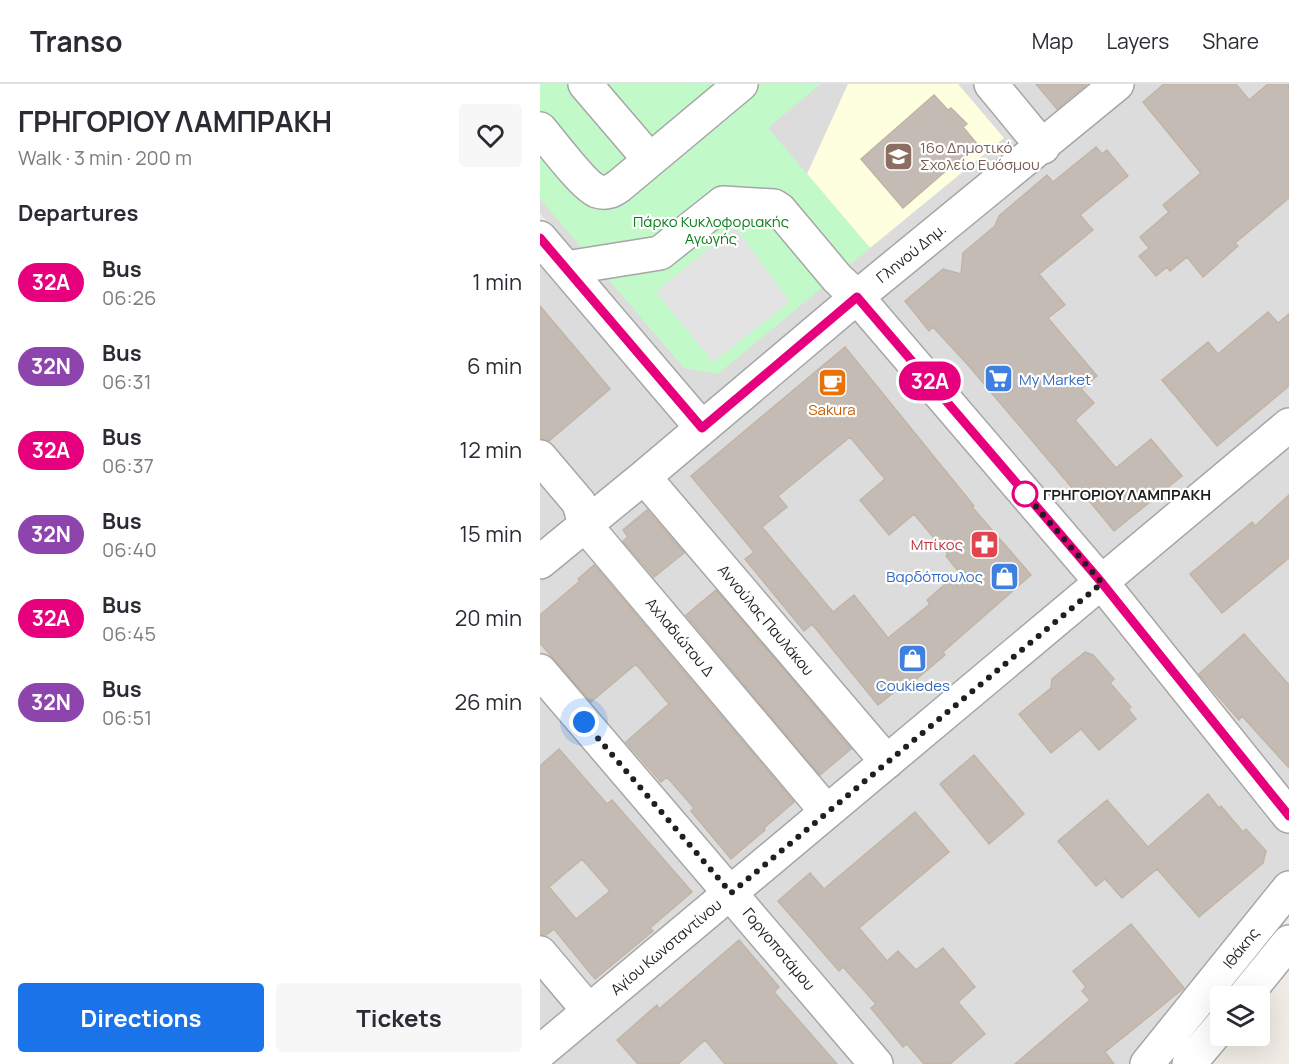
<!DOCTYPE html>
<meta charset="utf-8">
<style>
:root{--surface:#fff;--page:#f7f7f7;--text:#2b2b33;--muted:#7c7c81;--line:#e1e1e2;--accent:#1a73e8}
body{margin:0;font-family:Manrope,sans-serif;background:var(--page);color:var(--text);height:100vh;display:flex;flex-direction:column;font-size:22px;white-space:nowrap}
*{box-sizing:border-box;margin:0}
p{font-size:20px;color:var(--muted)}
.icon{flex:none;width:33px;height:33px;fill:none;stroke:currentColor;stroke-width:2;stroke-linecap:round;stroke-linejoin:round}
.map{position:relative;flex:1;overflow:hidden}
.details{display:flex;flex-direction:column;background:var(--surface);width:540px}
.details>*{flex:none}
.badge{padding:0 12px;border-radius:20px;font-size:21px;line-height:39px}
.tools{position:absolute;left:670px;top:902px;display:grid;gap:12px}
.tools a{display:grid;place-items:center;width:60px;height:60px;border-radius:6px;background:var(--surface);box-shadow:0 6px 24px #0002;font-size:30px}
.you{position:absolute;width:30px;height:30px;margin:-15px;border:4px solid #fff;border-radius:50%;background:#1a73e8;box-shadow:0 0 0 9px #1a73e833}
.map>.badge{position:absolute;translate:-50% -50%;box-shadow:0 0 0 3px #fff}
h2{padding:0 18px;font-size:22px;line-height:54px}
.round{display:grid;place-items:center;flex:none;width:63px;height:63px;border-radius:6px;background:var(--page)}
.overview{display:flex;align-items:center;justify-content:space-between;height:102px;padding:0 18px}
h1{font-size:28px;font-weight:700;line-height:45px}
.action{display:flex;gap:12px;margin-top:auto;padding:12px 18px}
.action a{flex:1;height:69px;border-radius:6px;background:var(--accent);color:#fff;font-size:24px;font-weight:700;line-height:69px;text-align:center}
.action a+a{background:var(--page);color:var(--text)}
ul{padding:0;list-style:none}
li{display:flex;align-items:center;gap:18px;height:84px;padding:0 18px}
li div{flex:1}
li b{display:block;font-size:22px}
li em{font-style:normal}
li .badge{min-width:66px;font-weight:700;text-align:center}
header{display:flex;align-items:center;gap:36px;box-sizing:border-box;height:84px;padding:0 30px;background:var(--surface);border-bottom:2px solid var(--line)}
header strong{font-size:28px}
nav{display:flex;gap:33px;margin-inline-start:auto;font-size:21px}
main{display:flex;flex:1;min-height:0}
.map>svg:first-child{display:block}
</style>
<header>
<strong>Transo</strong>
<nav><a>Map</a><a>Layers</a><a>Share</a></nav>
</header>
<main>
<section class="details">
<div class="overview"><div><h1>ΓΡΗΓΟΡΙΟΥ ΛΑΜΠΡΑΚΗ</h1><p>Walk · 3 min · 200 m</p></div><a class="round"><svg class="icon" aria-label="heart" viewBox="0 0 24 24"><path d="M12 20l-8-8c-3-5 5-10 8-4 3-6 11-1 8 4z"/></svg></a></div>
<h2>Departures</h2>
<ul>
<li><span class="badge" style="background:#e6007e;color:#fff">32Α</span><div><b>Bus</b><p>06:26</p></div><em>1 min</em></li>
<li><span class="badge" style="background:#8e44ad;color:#fff">32Ν</span><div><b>Bus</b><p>06:31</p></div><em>6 min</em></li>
<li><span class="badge" style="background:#e6007e;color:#fff">32Α</span><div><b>Bus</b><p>06:37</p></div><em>12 min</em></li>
<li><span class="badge" style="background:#8e44ad;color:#fff">32Ν</span><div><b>Bus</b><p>06:40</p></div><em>15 min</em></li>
<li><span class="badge" style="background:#e6007e;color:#fff">32Α</span><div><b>Bus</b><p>06:45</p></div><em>20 min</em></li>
<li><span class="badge" style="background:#8e44ad;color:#fff">32Ν</span><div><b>Bus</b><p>06:51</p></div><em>26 min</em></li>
</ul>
<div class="action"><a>Directions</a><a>Tickets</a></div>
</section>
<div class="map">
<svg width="749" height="980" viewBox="0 0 749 980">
<rect width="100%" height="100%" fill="#f0ece5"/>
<path fill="#dddcdc" d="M0 0H749V794L591 980H0V148L9 140 0 129Z"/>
<path fill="#feffdf" d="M308 0H418L464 54 330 164 267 90Z"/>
<path fill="#c2f9c9" d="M0 0H280L228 44 330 164 178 290 144 284 0 115Z"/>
<path fill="#e3e3e3" d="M195 143 250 218 173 278 116 208Z"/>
<path fill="#c4bcb4" stroke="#c1b4a7" stroke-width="1.5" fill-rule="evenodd" d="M496 0H547L517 25Z
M624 0H696L709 16 728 0H749V114L695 159 698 162 663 193 647 173 630 187 627 183 616 192 599 172 609 164 600 153 629 128 623 121 661 89 603 18Z
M394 11 408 26 411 24 427 40 423 43 437 60 363 124 321 75Z
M556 63 562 70 567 66 588 92 540 131 553 146 499 190 525 221 508 234 557 292 541 305 554 319 535 336 576 384 611 355 642 392 574 447 537 402 533 405 428 281 393 243 389 247 365 217 403 185 421 190 423 169 455 142 459 132 507 91 513 98Z
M0 222 70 305 9 357 0 355Z
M728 228 738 239 749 230V302L677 362 622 296 668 258 678 270Z
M305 263 434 422 432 423 491 491 403 568 405 571 375 596 372 594 338 621 272 540 264 547 205 475 214 468 151 392ZM310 353 345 395 320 416 349 451 374 430 408 471 406 472 419 488 387 516 390 520 348 554 314 511 293 528 222 443 247 423 238 412Z
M749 411V474L682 529 650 490 712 438 715 442Z
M107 426 144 469 114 493 83 457 88 453 83 446Z
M54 481 254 718 224 744 225 746 191 775 151 727 154 724 127 693 121 698 86 658 129 620 96 580 51 618 0 559V531L40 497 38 495Z
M176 506 311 665 280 691 146 531Z
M704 550 749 601V684L702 632 699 636 659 590Z
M545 568 553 571 574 595 570 599 591 623 588 625 596 635 559 666 541 645 511 669 479 630 511 604 512 595Z
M19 665 67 720 72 716 152 808 110 844 113 847 55 895 14 845 6 851H0V682ZM42 775 70 807 36 835 9 803Z
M434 671 484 730 449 760 400 700Z
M668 710 679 724 681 722 703 748 706 745 726 767 723 779 659 833 617 785 582 814 565 795 556 802 518 757 567 716 608 763Z
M375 728 409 768 319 844 347 877 358 867 376 886 403 864 435 903 418 918 445 950 410 980H384L367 960 363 963 331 924 336 920 303 883 299 887 238 817 270 789 284 805Z
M591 840 644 904 565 968 574 980H475L550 916 542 907 546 903 533 887Z
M199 856 239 903 234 908 297 980H185L165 956 138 980H98L77 956 117 921 119 925Z"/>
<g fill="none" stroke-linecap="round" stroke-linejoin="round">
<defs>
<path id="minor" d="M45 0 110 76
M451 0 503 63
M0 45C11 58 44 102 57 107 66 110 72 107 79 102L201 0
M0 154 162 344
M26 184 120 169 183 119 234 122 240 126 297 194 317 213 562 499 749 732
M0 373 39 419 45 441 287 728
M104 393 347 678
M0 478 104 393 317 213 577 0
M0 587 336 980
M0 869 49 927
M705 912 749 858
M0 968 749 341
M607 980 749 804
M649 980 681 942"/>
</defs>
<use href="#minor" stroke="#a6a6a6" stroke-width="36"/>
<use href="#minor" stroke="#fff" stroke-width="33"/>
</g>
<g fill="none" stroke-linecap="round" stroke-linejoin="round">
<defs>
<path id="line" d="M0 154 162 344 317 213 562 499 749 732"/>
</defs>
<use href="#line" stroke="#fff" stroke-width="14"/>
<use href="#line" stroke="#e6007e" stroke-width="9"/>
<path stroke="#1f1f1f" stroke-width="6" stroke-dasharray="0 10.8" d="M44 638 191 809 562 499 485 410"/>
</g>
<defs>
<symbol id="school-square" viewBox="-11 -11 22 22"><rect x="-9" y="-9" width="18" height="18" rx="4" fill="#8d6e63" stroke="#fff"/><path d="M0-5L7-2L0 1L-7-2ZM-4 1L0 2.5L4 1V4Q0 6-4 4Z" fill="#fff"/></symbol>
<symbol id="supermarket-square" viewBox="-11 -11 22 22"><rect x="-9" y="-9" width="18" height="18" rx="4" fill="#3f7fe0" stroke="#fff"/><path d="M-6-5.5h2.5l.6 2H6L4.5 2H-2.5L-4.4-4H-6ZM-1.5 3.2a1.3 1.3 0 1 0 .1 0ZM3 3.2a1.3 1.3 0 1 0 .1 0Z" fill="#fff"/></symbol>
<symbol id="cafe-square" viewBox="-11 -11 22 22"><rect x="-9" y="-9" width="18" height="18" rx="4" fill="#e8710a" stroke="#fff"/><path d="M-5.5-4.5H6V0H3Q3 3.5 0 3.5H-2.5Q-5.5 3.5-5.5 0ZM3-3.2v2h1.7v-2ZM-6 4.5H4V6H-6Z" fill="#fff"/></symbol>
<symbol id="pharmacy-square" viewBox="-11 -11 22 22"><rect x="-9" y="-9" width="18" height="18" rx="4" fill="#e0444e" stroke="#fff"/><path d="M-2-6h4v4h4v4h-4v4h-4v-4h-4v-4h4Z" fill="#fff"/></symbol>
<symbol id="shop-square" viewBox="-11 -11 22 22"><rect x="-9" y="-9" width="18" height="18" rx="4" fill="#3f7fe0" stroke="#fff"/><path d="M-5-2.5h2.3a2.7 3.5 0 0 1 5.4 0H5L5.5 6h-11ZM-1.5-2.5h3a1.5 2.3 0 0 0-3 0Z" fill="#fff"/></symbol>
</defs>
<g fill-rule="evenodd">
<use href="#school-square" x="342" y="56" width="33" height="33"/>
<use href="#supermarket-square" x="442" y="278" width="33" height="33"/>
<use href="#cafe-square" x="276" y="282" width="33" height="33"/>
<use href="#pharmacy-square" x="428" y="444" width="33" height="33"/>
<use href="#shop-square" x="448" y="476" width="33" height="33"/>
<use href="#shop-square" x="356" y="558" width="33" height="33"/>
</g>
<circle fill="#fff" stroke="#e6007e" stroke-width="3" cx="485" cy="410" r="12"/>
<g text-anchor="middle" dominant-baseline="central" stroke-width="4.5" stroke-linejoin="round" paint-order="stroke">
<g font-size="15" fill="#785e54" stroke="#fff" text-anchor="start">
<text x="380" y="63">16ο Δημοτικό<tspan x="380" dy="17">Σχολείο Ευόσμου</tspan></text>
</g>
<g font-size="15" fill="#0c7e1a" stroke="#fff">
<text x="171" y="137">Πάρκο Κυκλοφοριακής<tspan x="171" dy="17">Αγωγής</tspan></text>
</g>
<g font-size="15" fill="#1f1f1f" stroke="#fff">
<text transform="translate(371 169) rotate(-39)">Γληνού Δημ.</text>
<text transform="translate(226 536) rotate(50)">Αννούλας Παυλάκου</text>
<text transform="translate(140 553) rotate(50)">Αχλαδιώτου Δ</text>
<text transform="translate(126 863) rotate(-40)">Αγίου Κωνσταντίνου</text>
<text transform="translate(701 864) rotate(-51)">Ιθάκης</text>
<text transform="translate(239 865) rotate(50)">Γοργοποτάμου</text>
</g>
<g font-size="15" fill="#366cbe" stroke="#fff" text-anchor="start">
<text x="479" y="295">My Market</text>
<text x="443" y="492" text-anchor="end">Βαρδόπουλος</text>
<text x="373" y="601" text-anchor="middle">Coukiedes</text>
</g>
<g font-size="15" fill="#c56008" stroke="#fff">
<text x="292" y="325">Sakura</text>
</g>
<g font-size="15" font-weight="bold" fill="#1f1f1f" stroke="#fff" text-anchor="start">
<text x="503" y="410">ΓΡΗΓΟΡΙΟΥ ΛΑΜΠΡΑΚΗ</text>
</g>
<g font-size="15" fill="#be3a42" stroke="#fff" text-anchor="end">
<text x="423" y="460">Μπίκος</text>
</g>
</g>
</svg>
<div class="tools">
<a><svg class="icon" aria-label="layers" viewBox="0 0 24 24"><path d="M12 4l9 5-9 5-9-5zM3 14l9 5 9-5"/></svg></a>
</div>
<div class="you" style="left:44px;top:638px"></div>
<b class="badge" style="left:390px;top:297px;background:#e6007e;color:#fff">32Α</b>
</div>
</main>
